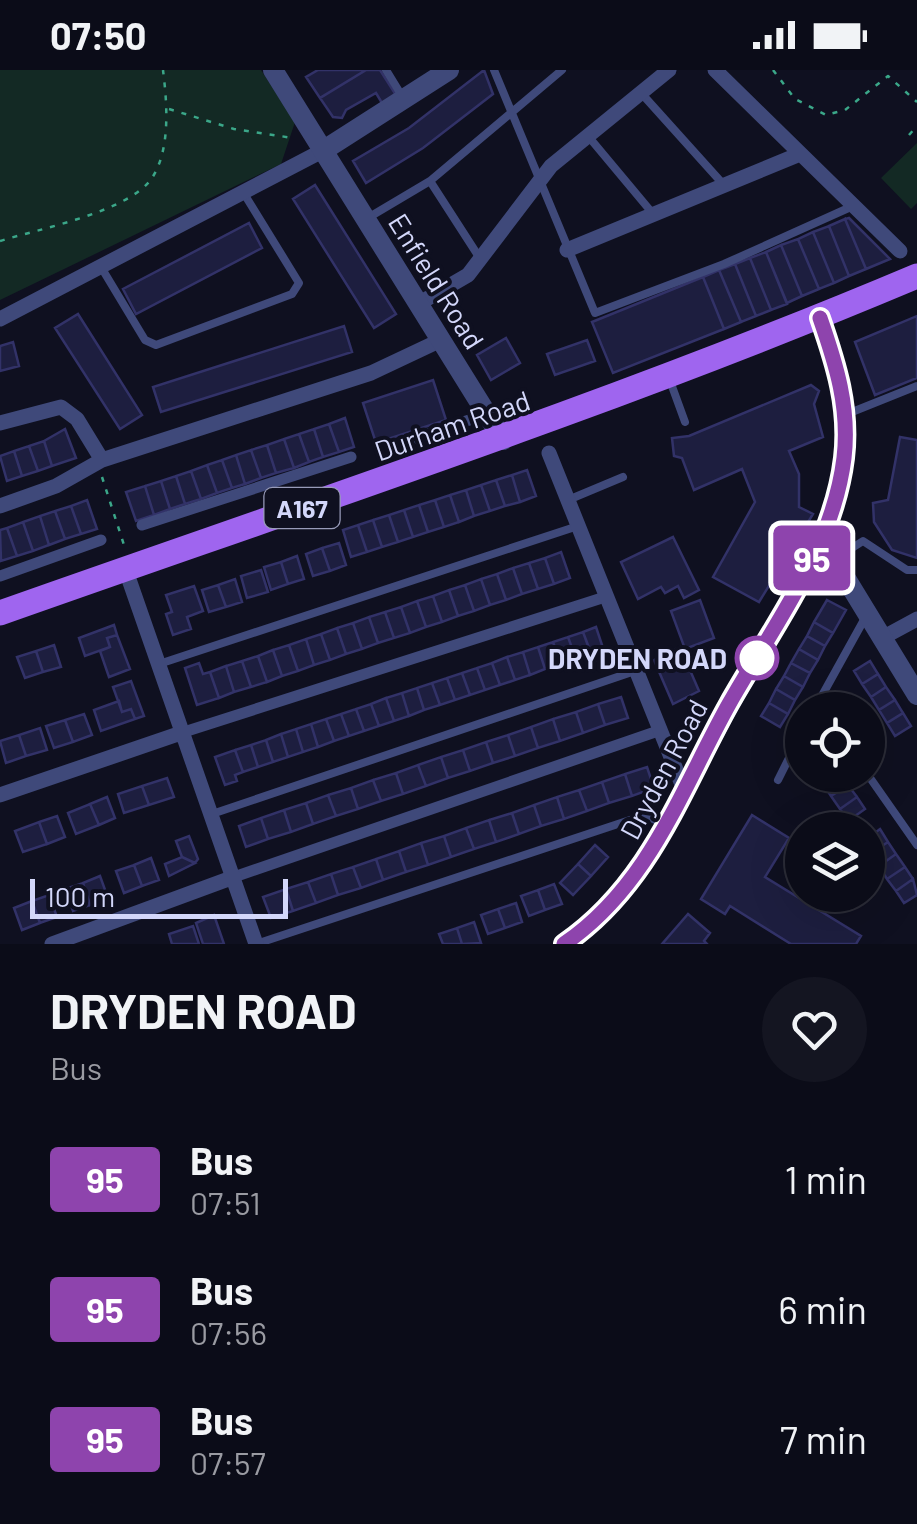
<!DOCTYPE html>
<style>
:root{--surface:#0b0c18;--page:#141521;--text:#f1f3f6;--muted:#9a9ba2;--line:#2b2c37}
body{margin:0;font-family:Barlow,sans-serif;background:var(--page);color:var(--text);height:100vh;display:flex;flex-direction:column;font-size:38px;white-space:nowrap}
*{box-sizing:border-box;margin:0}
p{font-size:32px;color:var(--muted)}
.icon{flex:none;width:55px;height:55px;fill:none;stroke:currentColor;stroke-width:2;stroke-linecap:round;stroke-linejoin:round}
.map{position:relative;height:874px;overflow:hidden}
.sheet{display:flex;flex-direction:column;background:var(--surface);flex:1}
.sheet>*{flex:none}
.badge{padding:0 20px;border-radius:8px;font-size:35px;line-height:65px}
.fabs{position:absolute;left:785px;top:622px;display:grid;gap:20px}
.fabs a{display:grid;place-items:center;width:100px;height:100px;border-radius:50%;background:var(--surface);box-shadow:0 10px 40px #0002,0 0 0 2px var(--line);font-size:50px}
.scale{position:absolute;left:30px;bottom:25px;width:258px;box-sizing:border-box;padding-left:10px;border:5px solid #d3d7fa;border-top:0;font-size:28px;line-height:35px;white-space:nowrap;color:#d3d7fa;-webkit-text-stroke:8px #0f1020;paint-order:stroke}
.map>.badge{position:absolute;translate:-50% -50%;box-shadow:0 0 0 5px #fff}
.round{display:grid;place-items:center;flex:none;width:105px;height:105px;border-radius:52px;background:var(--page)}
.overview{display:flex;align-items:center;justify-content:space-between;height:170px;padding:0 50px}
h1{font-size:48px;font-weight:700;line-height:75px}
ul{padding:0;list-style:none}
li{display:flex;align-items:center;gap:30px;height:130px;padding:0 50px}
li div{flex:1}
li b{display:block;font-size:38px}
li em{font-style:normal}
li .badge{min-width:110px;font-weight:700;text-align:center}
.status{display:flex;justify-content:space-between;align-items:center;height:70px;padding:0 50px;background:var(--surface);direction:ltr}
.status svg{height:28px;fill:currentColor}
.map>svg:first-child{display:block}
</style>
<div class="status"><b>07:50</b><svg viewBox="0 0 49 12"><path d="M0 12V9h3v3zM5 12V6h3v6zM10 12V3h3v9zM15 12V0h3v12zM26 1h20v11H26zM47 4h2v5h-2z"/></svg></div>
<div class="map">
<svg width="917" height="874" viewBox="0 0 917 874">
<rect width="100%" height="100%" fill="#0f1020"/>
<path fill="#132924" d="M0 0H261L295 52 281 94 0 230Z
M917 73V133L911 139 881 108Z"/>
<path fill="#1d1e3f" stroke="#323268" stroke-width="2.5" d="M318 0H366L320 28 306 7Z
M366 0H380L396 25 382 33 376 23 346 40 342 48 333 47 320 28Z
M484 0 493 24 423 78 366 113 353 91 409 58Z
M315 115 396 244 374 258 293 129Z
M849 148 890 189 866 199 845 149Z
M845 149 866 199 849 206 829 156Z
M249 153 262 178 136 244 123 219Z
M829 156 849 206 834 213 813 162Z
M813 162 834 213 819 219 798 169Z
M798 169 819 219 802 226 781 175Z
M781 175 802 226 787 233 766 182Z
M766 182 787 234 771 240 750 188Z
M750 188 771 240 756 246 735 194Z
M735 194 756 246 741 252 719 200Z
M719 200 741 252 724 259 703 207Z
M703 207 724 259 613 303 592 252Z
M78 244 142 345 120 359 55 258Z
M917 246V308L875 325 855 272Z
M344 256 352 282 161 342 153 317Z
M506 268 520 293 491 310 477 285Z
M587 270 595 291 555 305 547 284Z
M13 272 19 296 0 301V276Z
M433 310 446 350 376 373 363 333Z
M811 315 819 321 814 334 823 367 789 381 799 404V437L813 444 759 532 713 507 755 432 742 399 694 420 682 388 674 386 672 368 689 366Z
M345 348 354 377 339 382 329 354Z
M329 354 339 382 323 387 314 359Z
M65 359 76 388 52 396 44 371Z
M314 359 323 387 309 392 299 364Z
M299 364 309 392 294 398 284 369Z
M900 367 917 370V488L892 480 874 452 873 433 888 430Z
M284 369 294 398 276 403 267 375Z
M44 371 52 396 38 401 29 376Z
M267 375 276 403 261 408 251 380Z
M29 376 38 401 22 406 14 381Z
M251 380 261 408 245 414 236 385Z
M14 381 22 406 7 411 0 386Z
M236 385 245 414 232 418 222 390Z
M222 390 232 418 217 423 207 395Z
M207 395 217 423 201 429 191 401Z
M527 400 536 426 520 432 512 405Z
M191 401 201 429 185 434 176 406Z
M512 405 520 432 505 436 496 410Z
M176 406 185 434 170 439 161 411Z
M496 410 505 436 490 441 481 415Z
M161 411 170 439 154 445 145 416Z
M481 415 490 441 474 446 466 420Z
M145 416 154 445 136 451 126 422Z
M466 420 474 446 459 452 450 425Z
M450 425 459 452 444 457 435 430Z
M87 430 97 459 81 464 71 436Z
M435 430 444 457 428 462 419 435Z
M419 435 428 462 413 467 404 440Z
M71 436 81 464 65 469 55 441Z
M404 440 413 467 398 472 389 445Z
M55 441 65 469 49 475 40 446Z
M389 445 398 472 382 477 373 450Z
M40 446 49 475 33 481 23 452Z
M373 450 382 477 367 482 358 455Z
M23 452 33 481 17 486 7 458Z
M358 455 367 482 351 487 343 460Z
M7 458 17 486 1 491 0 460Z
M673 467 699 520 684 528 678 516 665 523 661 517 638 529 621 492Z
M339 473 346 495 330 501 322 478Z
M322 478 330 501 313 506 306 484Z
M561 482 570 508 554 514 545 488Z
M297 486 304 509 288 514 281 492Z
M545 488 554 514 538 519 529 493Z
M281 492 288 514 271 520 264 497Z
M529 493 538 519 522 524 513 498Z
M513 498 522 524 506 530 497 504Z
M261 500 268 522 247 528 241 506Z
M497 504 506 530 490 535 481 509Z
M235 509 242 532 226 537 218 515Z
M481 509 490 535 474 541 465 515Z
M218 515 226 537 209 542 202 520Z
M465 515 474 541 458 546 449 520Z
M194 516 203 541 187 547 191 559 173 565 166 544 172 542 166 525Z
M449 520 458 546 442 552 433 526Z
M433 526 442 552 426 557 417 531Z
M700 530 714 568 685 579 671 541Z
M827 530 846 540 833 563 814 552Z
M417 531 426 557 410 563 401 537Z
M401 537 410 563 394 568 385 542Z
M385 542 394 568 378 573 369 547Z
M369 547 378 573 362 579 353 553Z
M814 552 833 563 825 576 807 566Z
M353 553 362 579 346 584 337 558Z
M114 555 117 565 107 568 110 577 85 586 79 568Z
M596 557 606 587 594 591 583 562Z
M337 558 346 584 330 590 321 564Z
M583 562 591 584 576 589 568 567Z
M321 564 330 590 314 595 306 569Z
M117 565 130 599 109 607 100 581 110 577 107 568Z
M807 566 825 576 818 590 799 579Z
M568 567 576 589 561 594 553 572Z
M306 569 314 595 298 601 289 575Z
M553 572 561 594 545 599 538 577Z
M54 575 61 597 43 602 36 581Z
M289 575 298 601 282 606 273 580Z
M538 577 545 599 530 605 523 582Z
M680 577 699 621 673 634 654 590Z
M799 579 818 590 810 603 791 593Z
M273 580 282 606 267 612 258 586Z
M36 581 43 602 25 608 17 587Z
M523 582 530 605 515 610 507 587Z
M258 586 267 612 251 617 242 591Z
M507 587 515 610 500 615 492 593Z
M242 591 251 617 234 622 226 596Z
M870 591 878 604 862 614 854 601Z
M199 593 203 604 210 602 219 628 197 635 185 598Z
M492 593 500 615 485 620 477 598Z
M791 593 810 603 803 617 784 606Z
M226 596 234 622 219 628 210 602Z
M477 598 485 620 470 625 462 603Z
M462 603 470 625 455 630 447 608Z
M878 604 886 617 871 627 862 614Z
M784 606 803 617 795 630 776 619Z
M447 608 455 630 440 635 432 613Z
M131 611 144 646 135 649 131 639 122 642 113 617Z
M432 613 440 635 424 640 417 618Z
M886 617 895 630 879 640 871 627Z
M417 618 424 640 409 646 402 623Z
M776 619 795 630 788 644 769 633Z
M402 623 409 646 394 651 386 628Z
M621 627 628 648 605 655 598 634Z
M386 628 394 651 379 656 371 634Z
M895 630 903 643 887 653 879 640Z
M119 631 122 642 131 639 135 649 101 661 94 640Z
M769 633 788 644 780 657 761 646Z
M371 634 379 656 364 661 356 639Z
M598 634 605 655 583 663 576 642Z
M356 639 364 661 349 666 341 644Z
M576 642 583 663 560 671 553 649Z
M903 643 911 656 895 666 887 653Z
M84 644 92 665 73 672 65 650Z
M341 644 349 666 334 671 326 649Z
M326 649 334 671 318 677 311 654Z
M553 649 560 671 538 678 531 657Z
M65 650 73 672 54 678 46 656Z
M311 654 318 677 303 682 296 659Z
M531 657 538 678 515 686 508 665Z
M40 658 47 680 26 686 19 665Z
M296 659 303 682 288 687 281 664Z
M281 664 288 687 273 692 266 670Z
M19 665 26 686 6 693 0 671Z
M508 665 515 686 493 693 486 672Z
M266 670 273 692 258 697 251 675Z
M486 672 493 693 470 701 463 680Z
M251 675 258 697 243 702 235 680Z
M235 680 243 702 235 705 237 711 225 715 215 687Z
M463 680 470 701 448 708 441 687Z
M441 687 448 708 426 716 418 695Z
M418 695 426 716 403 724 396 703Z
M647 697 654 718 632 726 625 704Z
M396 703 403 724 381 731 373 710Z
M625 704 632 726 609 733 602 712Z
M836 705 848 715 831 726 823 714Z
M167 708 174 727 149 735 142 716Z
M373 710 381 731 358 739 351 718Z
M602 712 609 733 587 741 579 720Z
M848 715 857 727 840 739 831 726Z
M142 716 149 735 124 743 118 724Z
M351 718 358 739 336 746 328 725Z
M579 720 587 741 564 749 557 727Z
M328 725 336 746 313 754 306 733Z
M107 727 115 748 99 755 90 734Z
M557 727 564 749 541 756 534 735Z
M857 727 865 739 848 751 840 739Z
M306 733 313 754 291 762 284 740Z
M90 734 99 755 76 764 68 743Z
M534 735 541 756 519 764 512 743Z
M284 740 291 762 268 769 261 748Z
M512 743 519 764 496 772 489 750Z
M752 745 789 768 765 807 861 866 856 874H791L730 836 725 844 701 829Z
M57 746 65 767 47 774 39 752Z
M261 748 268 769 246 777 239 756Z
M489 750 496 772 474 779 466 758Z
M39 752 47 774 23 782 15 761Z
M466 758 474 779 451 787 444 766Z
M880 759 888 772 870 784 868 768Z
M189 766 198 789 195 793 182 787 176 771Z
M444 766 451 787 428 795 421 773Z
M888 772 896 784 879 796 870 784Z
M421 773 428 795 406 802 399 781Z
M595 775 608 787 591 806 578 794Z
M399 781 406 802 383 810 376 789Z
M896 784 905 797 887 809 879 796Z
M182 787 195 793 169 806 165 794Z
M151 788 159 810 142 816 134 795Z
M376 789 383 810 361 818 353 797Z
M578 794 591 806 573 825 560 813Z
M134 795 142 816 124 823 116 801Z
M353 797 361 818 338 825 331 804Z
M905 797 913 809 896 821 887 809Z
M331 804 338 825 316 833 308 812Z
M100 806 108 828 90 835 83 813Z
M913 809 917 825 904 833 896 821Z
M308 812 316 833 293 841 286 819Z
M83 813 90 835 73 841 65 819Z
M554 814 562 834 545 840 538 820Z
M286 819 293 841 271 848 263 827Z
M538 820 545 840 529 846 521 826Z
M49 825 57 847 40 853 32 831Z
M32 831 40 853 22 860 14 838Z
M516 833 522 852 505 858 498 839Z
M498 839 505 858 488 864 481 845Z
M688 844 710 863 704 871 707 874H662Z
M214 845 224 874H203L196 853Z
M474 852 481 873 462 874 457 858Z
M193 856 199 874H172L169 864Z
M457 858 462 874H443L439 864Z"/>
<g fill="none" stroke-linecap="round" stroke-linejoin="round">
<path stroke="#3ba789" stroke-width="2.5" stroke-dasharray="5 8" stroke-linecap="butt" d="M773 0 795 29 826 45 845 40 888 6 917 32
M169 39 234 59 293 68
M909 65 917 56
M0 171C38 159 129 142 152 108 171 79 167 32 163 0
M102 407 124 475"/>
<path stroke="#3f497a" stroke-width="8" d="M386 0 402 26
M494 0 595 243 724 194 853 136
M642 24 723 114
M588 66 654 145
M430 111 562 0
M366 149 430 111 479 187
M101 197 145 270 156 275 292 224 299 213 243 122
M669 308 685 352
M847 344 917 316
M568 430 623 407
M838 487 863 471 907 500H917
M159 594 578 456
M814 640 865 548
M868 705 917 775
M778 710 802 662
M212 744 635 601
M256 874 645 745 663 754"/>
<path stroke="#3f497a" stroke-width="11" d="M416 368 487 344
M142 455 351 387
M0 506 101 470
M184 662 605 527
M234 807 658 661"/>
<path stroke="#3f497a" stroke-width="15" d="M715 0 900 181
M567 180 800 84
M418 234 468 205 551 96 669 0
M0 249 324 80
M0 353 61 337 77 349 102 390 371 303 441 270
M549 383 685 722
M0 436 56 416 102 390
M125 498 256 874
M882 568 917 549
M0 725 184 662
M52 874 234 807"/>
<path stroke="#3f497a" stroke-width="20" d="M273 0 503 370
M324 80 449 0
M816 481 834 489 917 625
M564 874C649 815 681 720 730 634 773 556 833 479 844 388 850 338 836 294 820 248"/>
<path stroke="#9f65ef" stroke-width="25" d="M0 543C308 434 616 333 917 206"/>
</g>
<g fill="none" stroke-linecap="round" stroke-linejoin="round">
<defs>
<path id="line" d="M564 874C650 815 681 720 729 634 773 556 833 479 844 388 850 338 836 294 820 248"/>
</defs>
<use href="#line" stroke="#fff" stroke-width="22"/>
<use href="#line" stroke="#8e44ad" stroke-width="15"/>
</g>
<circle fill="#fff" stroke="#8e44ad" stroke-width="5" cx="757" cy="588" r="20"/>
<g text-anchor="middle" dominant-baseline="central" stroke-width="8" stroke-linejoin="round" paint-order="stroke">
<rect fill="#0f1020" stroke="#989bb9" stroke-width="2.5" x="264.5" y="418" width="75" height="40" rx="8"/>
<g font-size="25" font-weight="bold" fill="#d3d7fa">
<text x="302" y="438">A167</text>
</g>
<g font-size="28" fill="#d3d7fa" stroke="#0f1020">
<text transform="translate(437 211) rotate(58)">Enfield Road</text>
<text transform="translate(452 355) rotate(-19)">Durham Road</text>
<text transform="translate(663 699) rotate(-62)">Dryden Road</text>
</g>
<g font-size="28" font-weight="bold" fill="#d3d7fa" stroke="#0f1020" text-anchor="end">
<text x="727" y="588">DRYDEN ROAD</text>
</g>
</g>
</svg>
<div class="fabs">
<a><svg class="icon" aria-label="locate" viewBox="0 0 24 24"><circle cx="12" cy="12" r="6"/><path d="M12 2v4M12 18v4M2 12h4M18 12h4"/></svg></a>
<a><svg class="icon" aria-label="layers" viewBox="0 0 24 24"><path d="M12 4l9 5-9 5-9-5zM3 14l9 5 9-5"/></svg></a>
</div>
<div class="scale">100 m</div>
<b class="badge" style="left:812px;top:488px;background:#8e44ad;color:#fff">95</b>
</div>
<section class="sheet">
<div class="overview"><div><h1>DRYDEN ROAD</h1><p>Bus</p></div><a class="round"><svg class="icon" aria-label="heart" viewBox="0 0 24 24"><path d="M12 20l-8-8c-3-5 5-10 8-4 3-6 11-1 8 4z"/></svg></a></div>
<ul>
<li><span class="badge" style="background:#8e44ad;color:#fff">95</span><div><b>Bus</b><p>07:51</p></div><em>1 min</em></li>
<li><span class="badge" style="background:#8e44ad;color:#fff">95</span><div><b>Bus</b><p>07:56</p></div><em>6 min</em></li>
<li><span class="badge" style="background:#8e44ad;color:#fff">95</span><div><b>Bus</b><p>07:57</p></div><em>7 min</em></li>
</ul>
</section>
